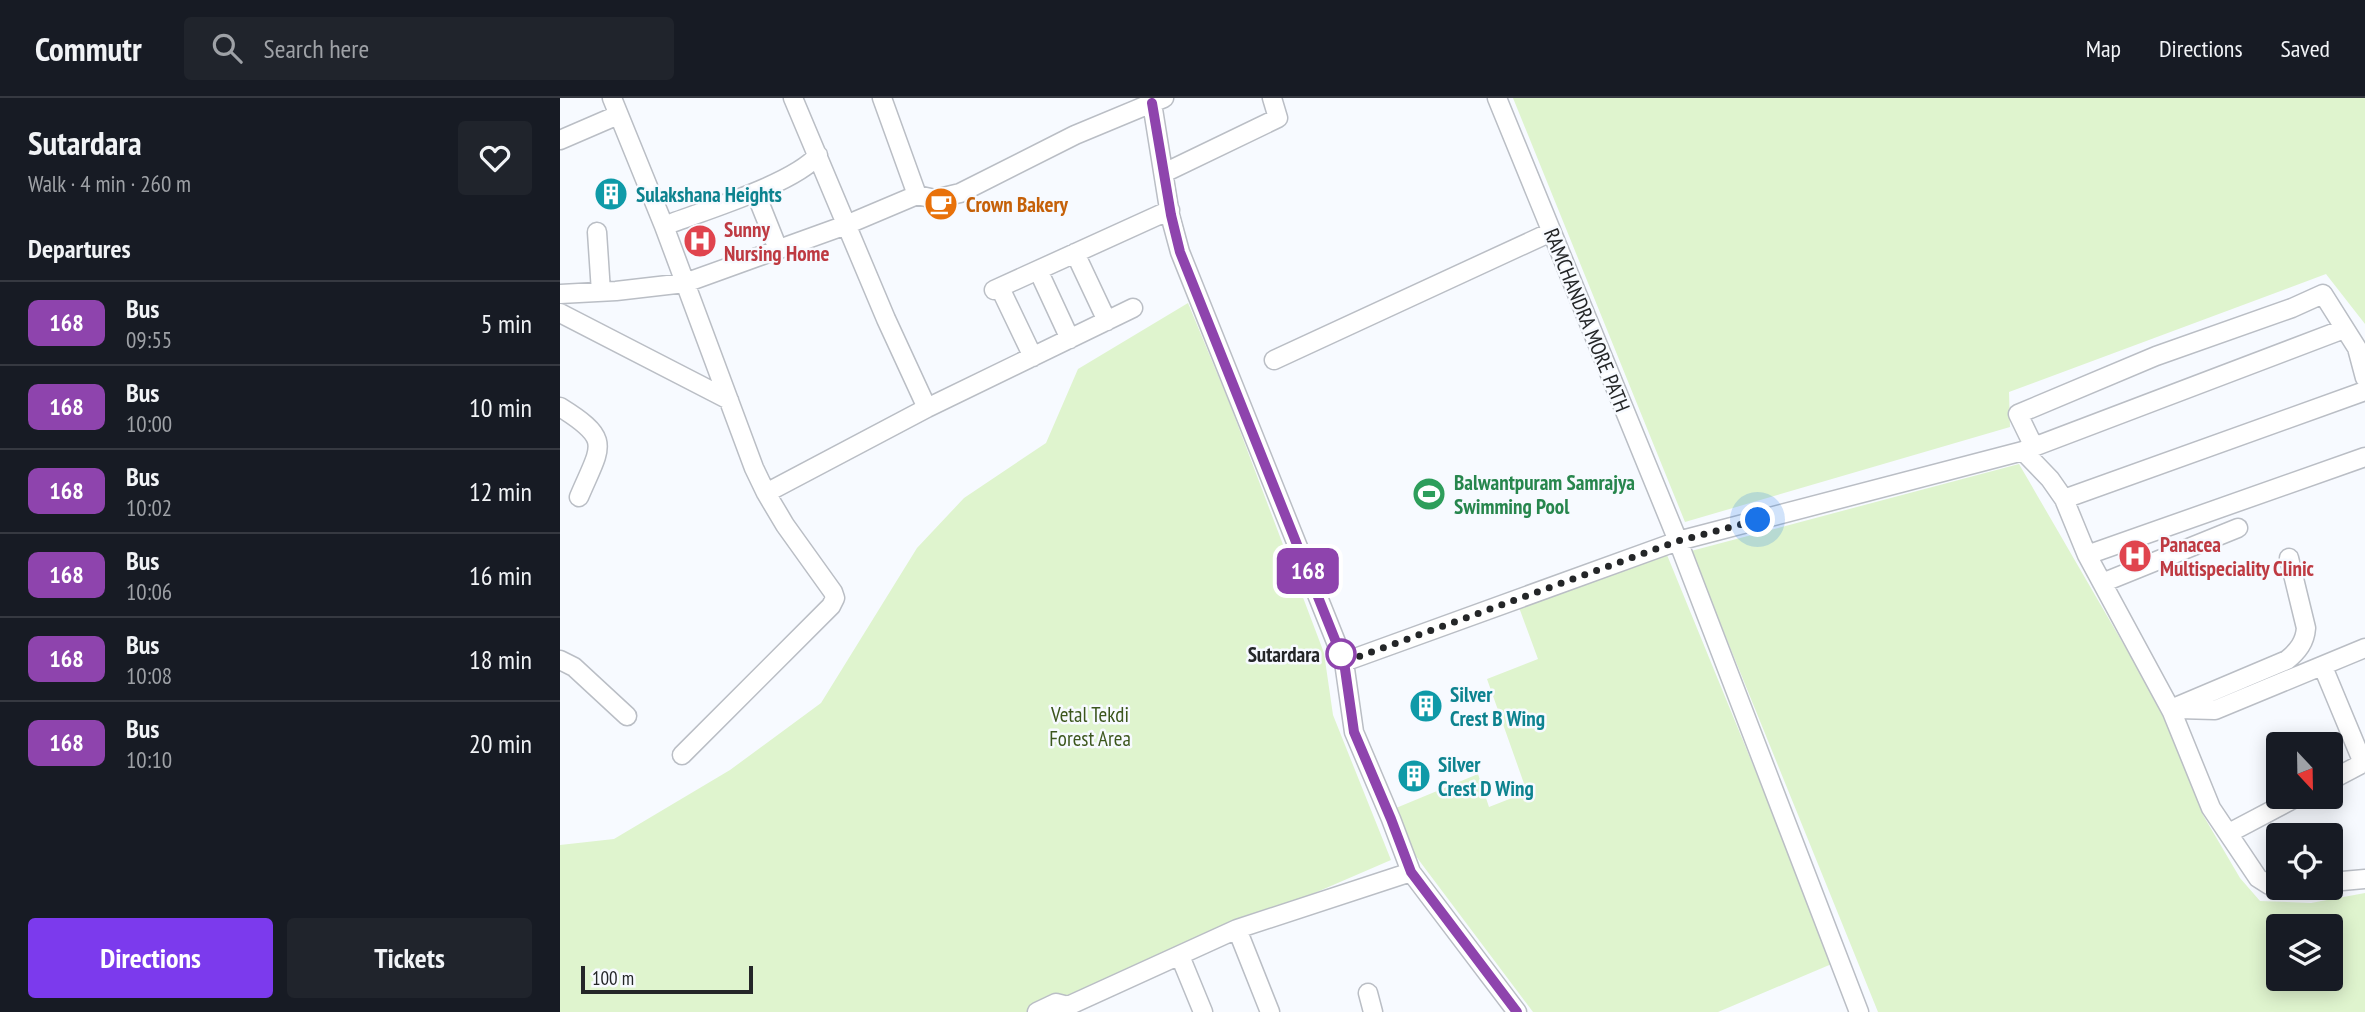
<!DOCTYPE html>
<meta charset="utf-8">
<style>
:root{--surface:#171b24;--page:#20242c;--text:#f1f3f6;--muted:#9ea1a6;--line:#363941;--accent:#7c3aed}
body{margin:0;font-family:"PT Sans Narrow",sans-serif;background:var(--page);color:var(--text);height:100vh;display:flex;flex-direction:column;font-size:26px;white-space:nowrap}
*{box-sizing:border-box;margin:0}
p{font-size:23px;color:var(--muted)}
.icon{flex:none;width:38px;height:38px;fill:none;stroke:currentColor;stroke-width:2;stroke-linecap:round;stroke-linejoin:round}
.map{position:relative;flex:1;overflow:hidden}
.details{display:flex;flex-direction:column;background:var(--surface);width:560px}
.details>*{flex:none}
.badge{padding:0 14px;border-radius:10px;font-size:24px;line-height:46px}
.needle{width:46px;rotate:158deg}
.controls{position:absolute;left:1706px;top:634px;display:grid;gap:14px}
.controls a{display:grid;place-items:center;width:77px;height:77px;border-radius:7px;background:var(--surface);box-shadow:0 4px 18px #0003;font-size:35px}
.scale{position:absolute;left:21px;bottom:18px;width:172px;box-sizing:border-box;padding-left:7px;border:4px solid #242628;border-top:0;font-size:19px;line-height:24px;white-space:nowrap;color:#242628;-webkit-text-stroke:5px #f7faff;paint-order:stroke}
.you{position:absolute;width:35px;height:35px;margin:-18px;border:5px solid #fff;border-radius:50%;background:#1a73e8;box-shadow:0 0 0 10px #1a73e833}
.map>.badge{position:absolute;translate:-50% -50%;box-shadow:0 0 0 4px #fff}
h2{padding:0 28px;font-size:26px;line-height:63px}
.round{display:grid;place-items:center;flex:none;width:74px;height:74px;border-radius:7px;background:var(--page)}
.headline{display:flex;align-items:center;justify-content:space-between;height:119px;padding:0 28px}
h1{font-size:33px;font-weight:600;line-height:52px}
.primary-button{display:flex;gap:14px;margin-top:auto;padding:14px 28px}
.primary-button a{flex:1;height:80px;border-radius:7px;background:var(--accent);color:#fff;font-size:28px;font-weight:600;line-height:80px;text-align:center}
.primary-button a+a{background:var(--page);color:var(--text)}
ul{padding:0;list-style:none}
li{display:flex;align-items:center;gap:21px;height:84px;padding:0 28px;border-top:2px solid var(--line)}
li div{flex:1}
li b{display:block;font-size:26px}
li em{font-style:normal}
li .badge{min-width:77px;font-weight:700;text-align:center}
header{display:flex;align-items:center;gap:42px;box-sizing:border-box;height:98px;padding:0 35px;background:var(--surface);border-bottom:2px solid var(--line)}
header strong{font-size:33px}
nav{display:flex;gap:38px;margin-inline-start:auto;font-size:24px}
.search{width:490px;height:63px;background:var(--page);display:flex;align-items:center;gap:18px;box-sizing:border-box;padding:0 24px;border-radius:7px;color:var(--muted);font-size:26px}
main{display:flex;flex:1;min-height:0}
.map>svg:first-child{display:block}
</style>
<header>
<strong>Commutr</strong>
<div class="search"><svg class="icon" aria-label="search" viewBox="0 0 24 24"><circle cx="10" cy="10" r="6"/><path d="M15 15l6 6"/></svg>Search here</div>
<nav><a>Map</a><a>Directions</a><a>Saved</a></nav>
</header>
<main>
<section class="details">
<div class="headline"><div><h1>Sutardara</h1><p>Walk · 4 min · 260 m</p></div><a class="round"><svg class="icon" aria-label="heart" viewBox="0 0 24 24"><path d="M12 20l-8-8c-3-5 5-10 8-4 3-6 11-1 8 4z"/></svg></a></div>
<h2>Departures</h2>
<ul>
<li><span class="badge" style="background:#8e44ad;color:#fff">168</span><div><b>Bus</b><p>09:55</p></div><em>5 min</em></li>
<li><span class="badge" style="background:#8e44ad;color:#fff">168</span><div><b>Bus</b><p>10:00</p></div><em>10 min</em></li>
<li><span class="badge" style="background:#8e44ad;color:#fff">168</span><div><b>Bus</b><p>10:02</p></div><em>12 min</em></li>
<li><span class="badge" style="background:#8e44ad;color:#fff">168</span><div><b>Bus</b><p>10:06</p></div><em>16 min</em></li>
<li><span class="badge" style="background:#8e44ad;color:#fff">168</span><div><b>Bus</b><p>10:08</p></div><em>18 min</em></li>
<li><span class="badge" style="background:#8e44ad;color:#fff">168</span><div><b>Bus</b><p>10:10</p></div><em>20 min</em></li>
</ul>
<div class="primary-button"><a>Directions</a><a>Tickets</a></div>
</section>
<div class="map">
<svg width="1805" height="914" viewBox="0 0 1805 914">
<rect width="100%" height="100%" fill="#f7faff"/>
<path fill="#dff4ce" fill-rule="evenodd" d="M953 0H1805V226L1766 176 1449 294 1450 329 1125 424Z
M628 205 669 304 764 555 773 617 831 762 479 914H0V747L54 741 170 672 261 605 357 450 404 400 486 345 518 271Z
M1459 366 1604 616 1643 717 1680 780 1700 803 1751 805 1805 795V914H1318L1131 453ZM1718 828H1771V880H1718Z
M1105 452 1274 865 1158 914H973L855 757 836 710 918 676 929 709 967 694 927 581 978 561 957 504Z"/>
<g fill="none" stroke-linecap="round" stroke-linejoin="round">
<defs>
<path id="minor" d="M52 0 104 128 194 370 206 395 225 427 273 494 275 500 271 508 122 657
M233 0 326 221 367 310
M322 0 357 97
M937 0 1118 443 1299 914
M592 5 610 117 620 154 784 564 794 634 831 721 851 774 957 914
M0 42 58 17
M604 75 718 20 712 0
M198 101 218 151
M104 128C142 113 234 86 258 57
M37 134 41 194
M515 155 547 223
M478 172 510 241
M440 190 473 259
M434 192 610 112
M0 196 56 193 125 185 286 127 357 97 375 101 400 95 515 37 604 0
M0 215 169 302
M714 262 991 134
M0 309C53 342 41 347 19 399
M1474 349 1458 316 1596 258 1732 210 1763 196 1797 250 1805 280
M1463 353 1784 231
M206 395 367 310 573 210
M1504 401 1805 293
M1527 457 1805 359
M1542 485 1678 430
M0 562 14 569 67 618
M784 564 1118 443 1463 353 1490 381 1504 401 1527 457 1612 614 1651 710 1698 780 1709 787 1718 789
M1763 569 1803 665
M1611 611 1727 562C1738 553 1745 544 1746 530L1729 460
M1618 611 1655 612 1805 550
M1771 682 1805 664
M1669 735 1739 698
M1771 784 1805 781
M677 831 710 914
M620 858 643 914
M808 895 813 914
M477 914 496 905 508 908 677 831 851 774"/>
</defs>
<use href="#minor" stroke="#babec5" stroke-width="21"/>
<use href="#minor" stroke="#fff" stroke-width="18"/>
</g>
<g fill="none" stroke-linecap="round" stroke-linejoin="round">
<defs>
<path id="line" d="M592 5 611 117 620 154 784 564 794 634 831 721 851 774 957 914"/>
</defs>
<use href="#line" stroke="#fff" stroke-width="16"/>
<use href="#line" stroke="#8e44ad" stroke-width="10"/>
<path stroke="#242628" stroke-width="7" stroke-dasharray="0 12.6" d="M781 556 784 564 1118 443 1198 422"/>
</g>
<defs>
<symbol id="building-disc" viewBox="-11 -11 22 22"><circle r="9.5" fill="#0f9aa8" stroke="#f7faff"/><path d="M-4-6H4V6H1V3H-1V6H-4ZM-2.5-4.3h1.7v1.8h-1.7ZM.8-4.3h1.7v1.8H.8ZM-2.5-1h1.7V.8h-1.7ZM.8-1h1.7V.8H.8Z" fill="#fff"/></symbol>
<symbol id="cafe-disc" viewBox="-11 -11 22 22"><circle r="9.5" fill="#e8710a" stroke="#f7faff"/><path d="M-5.5-4.5H6V0H3Q3 3.5 0 3.5H-2.5Q-5.5 3.5-5.5 0ZM3-3.2v2h1.7v-2ZM-6 4.5H4V6H-6Z" fill="#fff"/></symbol>
<symbol id="hospital-disc" viewBox="-11 -11 22 22"><circle r="9.5" fill="#e0444e" stroke="#f7faff"/><path d="M-5-5h3v3.5h4V-5h3V5h-3V1.5h-4V5h-3Z" fill="#fff"/></symbol>
<symbol id="stadium-disc" viewBox="-11 -11 22 22"><circle r="9.5" fill="#2e9e5b" stroke="#f7faff"/><path d="M0-5a6.5 5 0 1 0 0 10a6.5 5 0 1 0 0-10ZM-3.5-1.8h7v3.6h-7Z" fill="#fff"/></symbol>
</defs>
<g fill-rule="evenodd">
<use href="#building-disc" x="32" y="77" width="38" height="38"/>
<use href="#cafe-disc" x="362" y="87" width="38" height="38"/>
<use href="#hospital-disc" x="121" y="124" width="38" height="38"/>
<use href="#stadium-disc" x="850" y="377" width="38" height="38"/>
<use href="#hospital-disc" x="1556" y="439" width="38" height="38"/>
<use href="#building-disc" x="847" y="589" width="38" height="38"/>
<use href="#building-disc" x="835" y="659" width="38" height="38"/>
</g>
<circle fill="#fff" stroke="#8e44ad" stroke-width="3.5" cx="781" cy="556" r="14"/>
<g text-anchor="middle" dominant-baseline="central" stroke-width="5" stroke-linejoin="round" paint-order="stroke">
<g font-size="21" font-weight="bold" fill="#0d838f" stroke="#f7faff" text-anchor="start">
<text x="76" y="96">Sulakshana Heights</text>
<text x="890" y="596">Silver<tspan x="890" dy="24">Crest B Wing</tspan></text>
<text x="878" y="666">Silver<tspan x="878" dy="24">Crest D Wing</tspan></text>
</g>
<g font-size="21" font-weight="bold" fill="#c56008" stroke="#f7faff" text-anchor="start">
<text x="406" y="106">Crown Bakery</text>
</g>
<g font-size="21" font-weight="bold" fill="#be3a42" stroke="#f7faff" text-anchor="start">
<text x="164" y="131">Sunny<tspan x="164" dy="24">Nursing Home</tspan></text>
<text x="1600" y="446">Panacea<tspan x="1600" dy="24">Multispeciality Clinic</tspan></text>
</g>
<g font-size="21" fill="#242628" stroke="#f7faff">
<text transform="translate(1027 222) rotate(68)">RAMCHANDRA MORE PATH</text>
</g>
<g font-size="21" font-weight="bold" fill="#27864d" stroke="#f7faff" text-anchor="start">
<text x="894" y="384">Balwantpuram Samrajya<tspan x="894" dy="24">Swimming Pool</tspan></text>
</g>
<g font-size="21" font-weight="bold" fill="#242628" stroke="#f7faff" text-anchor="end">
<text x="760" y="556">Sutardara</text>
</g>
<g font-size="21" fill="#3c561d" stroke="#f7faff">
<text x="530" y="616">Vetal Tekdi<tspan x="530" dy="24">Forest Area</tspan></text>
</g>
</g>
</svg>
<div class="controls">
<a><svg class="needle" viewBox="-14 -14 28 28"><path d="M0-13l5 13h-10z" fill="#e53935"/><path d="M0 13l5-13h-10z" fill="#9ea1a6"/></svg></a>
<a><svg class="icon" aria-label="locate" viewBox="0 0 24 24"><circle cx="12" cy="12" r="6"/><path d="M12 2v4M12 18v4M2 12h4M18 12h4"/></svg></a>
<a><svg class="icon" aria-label="layers" viewBox="0 0 24 24"><path d="M12 4l9 5-9 5-9-5zM3 14l9 5 9-5"/></svg></a>
</div>
<div class="scale">100 m</div>
<div class="you" style="left:1198px;top:422px"></div>
<b class="badge" style="left:748px;top:473px;background:#8e44ad;color:#fff">168</b>
</div>
</main>
